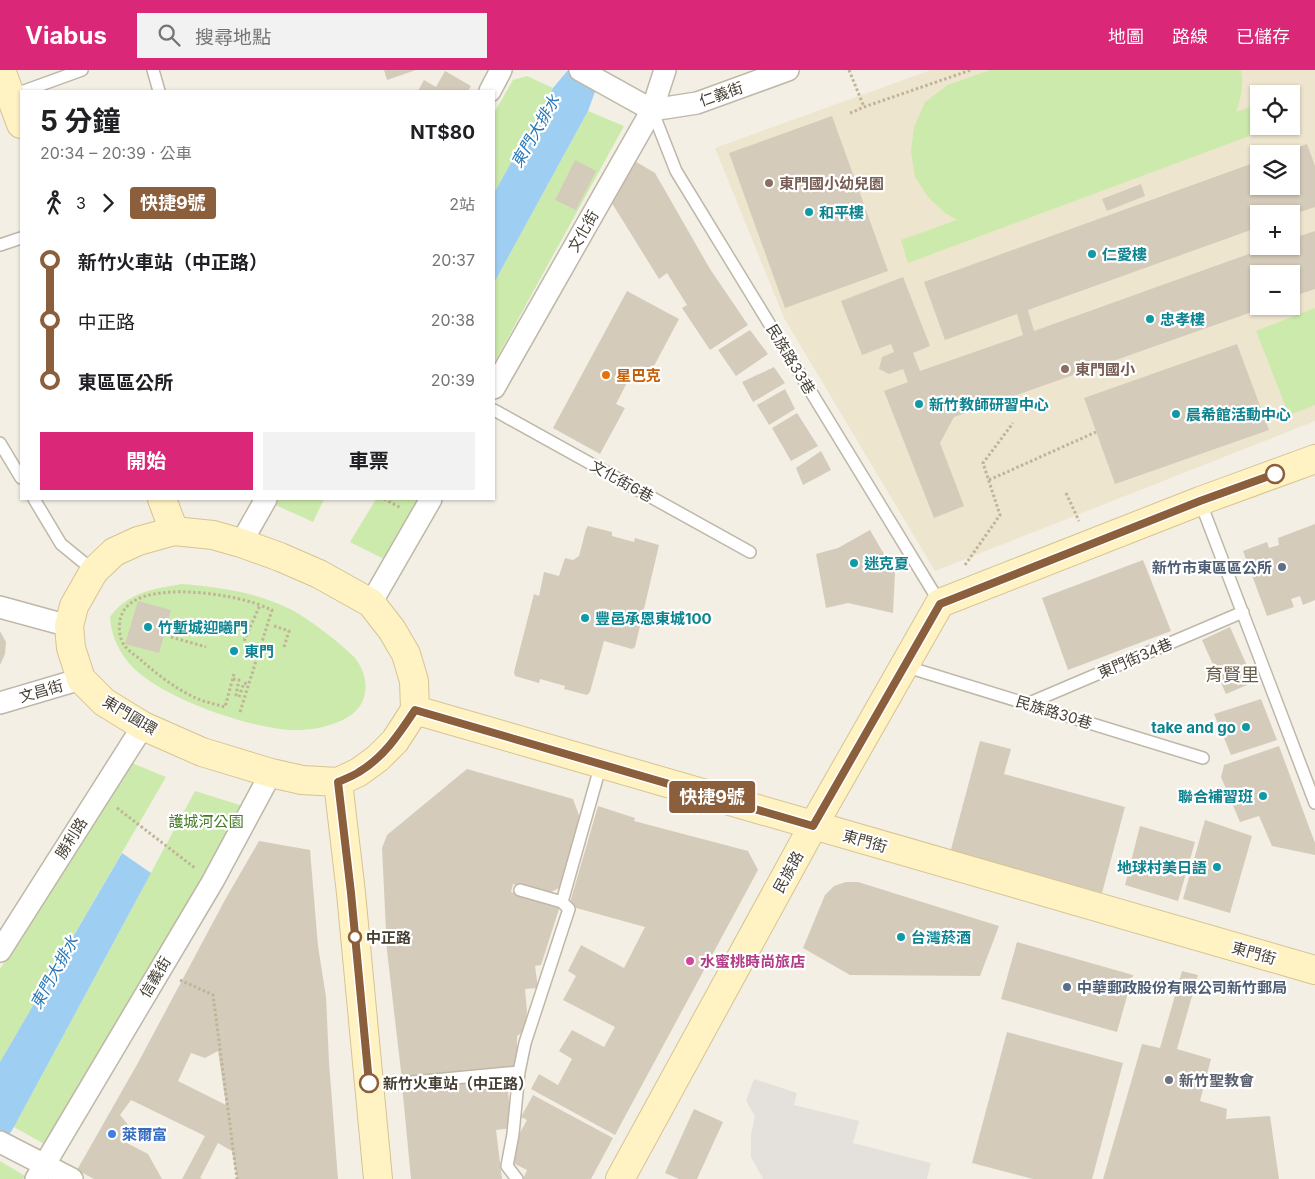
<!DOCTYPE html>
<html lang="zh-TW">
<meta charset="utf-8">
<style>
:root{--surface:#fff;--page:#f2f2f2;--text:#202124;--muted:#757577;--accent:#db2777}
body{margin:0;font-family:Inter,"Noto Sans TC",sans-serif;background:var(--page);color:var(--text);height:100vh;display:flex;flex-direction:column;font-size:19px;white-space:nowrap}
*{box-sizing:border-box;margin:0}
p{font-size:16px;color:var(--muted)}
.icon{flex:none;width:28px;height:28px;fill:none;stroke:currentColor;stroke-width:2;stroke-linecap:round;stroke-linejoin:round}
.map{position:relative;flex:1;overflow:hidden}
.details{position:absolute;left:20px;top:20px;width:475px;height:410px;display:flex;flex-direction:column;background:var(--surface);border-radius:0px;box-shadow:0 1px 4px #0004}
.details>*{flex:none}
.badge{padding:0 10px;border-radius:4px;font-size:18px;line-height:32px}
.tools{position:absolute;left:1250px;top:15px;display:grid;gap:10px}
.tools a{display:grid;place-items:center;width:50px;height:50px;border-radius:0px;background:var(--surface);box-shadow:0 1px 4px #0004;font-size:25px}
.map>.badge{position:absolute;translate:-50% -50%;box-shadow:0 0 0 2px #fff}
.legs{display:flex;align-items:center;gap:8px;height:55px;padding:0 20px;font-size:16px}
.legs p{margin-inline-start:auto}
.headline{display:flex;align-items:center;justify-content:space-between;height:85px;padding:0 20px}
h1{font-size:28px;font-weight:700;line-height:38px}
.action{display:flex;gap:10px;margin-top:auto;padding:10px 20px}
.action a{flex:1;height:58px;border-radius:0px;background:var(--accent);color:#fff;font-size:20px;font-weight:700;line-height:58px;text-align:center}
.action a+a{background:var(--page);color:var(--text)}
ul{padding:0 20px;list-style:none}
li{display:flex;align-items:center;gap:18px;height:60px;font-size:19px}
li i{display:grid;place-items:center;width:8px;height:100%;margin:0 6px;background:currentColor}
li i::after{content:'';width:12px;height:12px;margin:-6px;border:4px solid;border-radius:50%;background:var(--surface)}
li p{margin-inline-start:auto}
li:first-child i{background:linear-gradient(#0000 50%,currentColor 0)}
li:last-child i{background:linear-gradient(currentColor 50%,#0000 0)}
header{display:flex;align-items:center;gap:30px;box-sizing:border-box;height:70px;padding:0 25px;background:var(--accent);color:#fff}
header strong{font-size:24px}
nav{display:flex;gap:28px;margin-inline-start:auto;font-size:18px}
.search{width:350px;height:45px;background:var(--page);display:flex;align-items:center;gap:12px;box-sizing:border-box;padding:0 18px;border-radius:0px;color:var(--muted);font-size:19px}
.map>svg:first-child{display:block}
</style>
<header>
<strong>Viabus</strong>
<div class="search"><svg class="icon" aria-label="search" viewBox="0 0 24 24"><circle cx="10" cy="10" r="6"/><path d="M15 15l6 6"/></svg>搜尋地點</div>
<nav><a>地圖</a><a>路線</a><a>已儲存</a></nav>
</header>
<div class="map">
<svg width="1315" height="1109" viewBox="0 0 1315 1109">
<rect width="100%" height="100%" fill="#f3efe5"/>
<path fill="#ede5ce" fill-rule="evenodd" d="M931 0H1315V351L935 501 784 248 715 78ZM1259 24H1291V56H1259ZM1259 84H1291V116H1259ZM1259 144H1291V176H1259ZM1259 204H1291V236H1259Z"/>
<path fill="#cceaab" d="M990 0H1241C1244 15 1241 28 1236 42L1259 34V56H1276L908 193 901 170 957 150 945 143 928 127 915 107 911 82 914 57 925 32 948 15Z
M527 6 553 18 494 123V43L513 10Z
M588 41 624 56 494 293V213Z
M1315 238V335L1289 345 1256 261Z
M270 429H324L313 452 269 432Z
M376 429H420L386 490 350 472Z
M182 514C219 517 254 522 288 538 304 545 343 575 355 588 370 607 370 634 348 647 333 656 314 660 297 660 252 660 156 627 128 592 117 578 111 564 110 547 128 522 153 519 182 514Z
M127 691 166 707 0 992V899Z
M195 721 243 736 46 1075 14 1057Z
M0 1091 25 1106 23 1109H0Z"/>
<path fill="#e4e1dd" d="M754 1009 797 1023 794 1035 859 1051 853 1073 931 1093 927 1109H763L751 1087V1065L755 1046 746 1031Z"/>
<path fill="#9ecff3" d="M568 0H603L588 41 494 213V123L553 18Z
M122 783 151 803 14 1057 0 1079V992Z"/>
<path fill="#d5cbba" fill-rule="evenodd" d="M384 0H416L387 10Z
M445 1 471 16 468 21H418L424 10 436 17Z
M832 46 888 201 785 238 729 83Z
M1307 74 1315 96V137L1291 145V144H1259V157L1028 240 1034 261 1271 176H1291V169L1315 161V219L1291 227V204H1259V236L1266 237 954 347 940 373 964 436 934 448 884 321 908 312 903 299 889 304 879 299 882 287 894 282 891 274 862 285 841 231 903 207 930 276 913 283 920 301 1023 265 1017 244 945 270 924 212 1259 91V116H1291V84H1280Z
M575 90 596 101 576 140 555 130Z
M633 90 655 103 710 199 748 255 710 280 682 238 687 235 667 203 659 209 610 130Z
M1141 114 1145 126 1107 141 1102 129Z
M627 221 679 249 647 309 633 301 616 334 625 338 600 384 553 358Z
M750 260 768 284 736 306 718 280Z
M1237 274 1269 360 1115 414 1084 328Z
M774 297 785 313 753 332 742 312Z
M785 319 795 339 769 355 757 335Z
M797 343 818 376 791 391 772 358Z
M821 381 831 400 803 415 796 398Z
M1315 454V530L1303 535 1300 526 1291 529 1294 537 1267 546 1243 481 1267 472 1269 478 1279 475 1278 468Z
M588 456 612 462V466L634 472 635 468 659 475 635 577 632 579 604 571 590 622 587 625 564 619 565 616 540 609 539 613 515 606 514 602 534 524 539 526 544 502 559 506 565 488 573 490 579 486 586 459Z
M870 460 895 503 893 543 848 533 826 538 816 484 838 478Z
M1143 490 1171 561 1068 600 1042 528Z
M138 531 171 540 159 583 125 574Z
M1230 557 1254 612 1226 624 1202 570Z
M0 561 6 572 5 584 0 595Z
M1261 629 1277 670 1231 685 1214 644Z
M980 671 1011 679 1004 704 1125 737 1102 823 950 783Z
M1279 676 1315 773V785L1272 776 1259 746 1240 752 1221 707 1224 695Z
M467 699 573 729 580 748 561 817 547 824 513 814 511 822 560 836 541 895 535 896 538 918 525 919 527 942 524 961 517 966V999L402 1010 387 881 382 778 387 765Z
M598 736 635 748 634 751 748 781 758 800 615 1065 531 1019 539 1004 558 1015 572 989 559 981 572 960 604 977 615 957 563 930 576 906 568 901 581 875 624 898 645 857 569 836Z
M1205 750 1252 766 1230 843 1183 829Z
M1140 756 1195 772 1178 831 1125 815Z
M259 771 310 780 318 876 326 927 329 992 338 1109H237L232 1081 218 1073 200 1108 203 1109H182L205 1066 131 1030 120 1045 130 1057 123 1071 148 1084 162 1109H94L77 1100 139 991 226 828ZM218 981 226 1035 178 1011 191 983 205 988Z
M846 812H858L999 856 980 906 850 905 803 878 825 825 834 816Z
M1017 872 1133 905 1117 962 1001 929Z
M1182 901 1198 905 1177 979 1211 989 1200 1031 1227 1039 1226 1049 1270 1046 1279 1109H1103L1142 974 1160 978Z
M1007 962 1123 993 1092 1109H1033L972 1093Z
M506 1004 512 1058 496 1060 502 1109H411L402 1015Z
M533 1025 613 1068 591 1109H523L527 1100 515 1094 512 1077 527 1050 521 1047Z
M694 1039 723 1052 697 1109H679L665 1103Z"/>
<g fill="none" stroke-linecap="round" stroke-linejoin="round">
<defs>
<path id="lane" d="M153 0 159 21
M24 21 82 0
M652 40 676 101 940 533
M0 175 21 168
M494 340 750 482
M0 373 21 408
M34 429 61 474 94 501
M1200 431 1315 733
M904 596 1203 688
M1027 634 1243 542
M562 832 601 694
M370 1016 519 1002 525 973 569 839 562 832 520 820
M517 1109 507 1096 513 1064 519 1002"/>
<path id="street" d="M580 0 652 40 697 33 788 0
M490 21 501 0
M494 318 652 40 665 0
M241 473 266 429
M371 533 431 429
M0 537 69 556
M0 633 81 609
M0 881 143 656
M0 1072 72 1109
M36 1109 213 811 271 703"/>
<path id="secondary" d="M1 0 21 54
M162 429 174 461
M174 461 213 465 241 473 280 487 319 504 371 533 392 560 406 584 414 611 415 640 395 671 378 688 359 702 338 712 302 710 271 703 202 682 143 656 104 632 81 609 71 578 69 556 74 536 94 501 114 482 138 471Z
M415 640 1315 900
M338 712 351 823 378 1109
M620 1109 813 756 940 533 1200 431 1315 389"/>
</defs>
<use href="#lane" stroke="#bfb7a7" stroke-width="14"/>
<use href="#street" stroke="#bfb7a7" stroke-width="24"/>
<use href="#secondary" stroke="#d6c492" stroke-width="30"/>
<path stroke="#c1b397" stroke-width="3" stroke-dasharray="2.5 2.5" stroke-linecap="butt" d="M849 0 864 37
M850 43 864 37 971 0
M989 410 1096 362
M1066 423 1079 451
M384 429 401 438
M965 495 1000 445 983 393 1013 353
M274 556 289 561 284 577
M171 567 206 577
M234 604 225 637C215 634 205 632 196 628 176 619 158 605 142 591 137 586 129 582 125 576 119 570 118 555 121 547 132 507 232 524 260 535L244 571
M233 609 239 610 236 625 239 627 244 613 249 614
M240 642 272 540 260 535
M117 738 195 798
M180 910 213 925 237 1109"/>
<use href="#lane" stroke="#fff" stroke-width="11"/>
<use href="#street" stroke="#fff" stroke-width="21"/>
<use href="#secondary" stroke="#fff2c3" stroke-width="28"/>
</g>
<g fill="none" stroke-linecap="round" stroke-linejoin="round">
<defs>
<path id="line-1" d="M369 1013 351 823 338 712C345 709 353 706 359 702 384 687 399 664 415 640L813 756 940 534 1200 431 1275 404"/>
</defs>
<use href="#line-1" stroke="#fff" stroke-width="11"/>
<use href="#line-1" stroke="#8b5e3c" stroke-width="8"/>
</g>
<g fill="#8d6e63" stroke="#fff" stroke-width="2">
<circle cx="769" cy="113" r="5"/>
<circle cx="1065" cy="299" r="5"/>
</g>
<g fill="#0f9aa8" stroke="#fff" stroke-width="2">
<circle cx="809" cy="142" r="5"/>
<circle cx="1092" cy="184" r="5"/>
<circle cx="1150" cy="249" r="5"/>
<circle cx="919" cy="334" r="5"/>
<circle cx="1176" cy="344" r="5"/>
<circle cx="854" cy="493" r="5"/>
<circle cx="585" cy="548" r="5"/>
<circle cx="148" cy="557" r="5"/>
<circle cx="234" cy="581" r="5"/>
<circle cx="1246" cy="657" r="5"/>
<circle cx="1263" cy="726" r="5"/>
<circle cx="1217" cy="797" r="5"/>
<circle cx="901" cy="867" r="5"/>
</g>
<circle fill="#e8710a" stroke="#fff" stroke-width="2" cx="606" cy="305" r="5"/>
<g fill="#fff" stroke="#8b5e3c" stroke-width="2.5">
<circle cx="1275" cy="404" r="9"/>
<circle cx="355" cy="867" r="6"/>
<circle cx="369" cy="1013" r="9"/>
</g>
<g fill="#5c6f8a" stroke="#fff" stroke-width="2">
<circle cx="1282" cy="497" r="5"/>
<circle cx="1067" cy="917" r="5"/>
</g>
<circle fill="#d1479c" stroke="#fff" stroke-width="2" cx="690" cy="891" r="5"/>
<circle fill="#6b7280" stroke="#fff" stroke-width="2" cx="1169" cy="1010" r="5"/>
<circle fill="#3f7fe0" stroke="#fff" stroke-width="2" cx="112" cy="1064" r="5"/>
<g text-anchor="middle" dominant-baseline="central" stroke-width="4.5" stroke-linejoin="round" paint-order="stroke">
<g font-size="15" fill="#463f34" stroke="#fff">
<text transform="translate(721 24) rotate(-19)">仁義街</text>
<text transform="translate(583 161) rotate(-60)">文化街</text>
<text transform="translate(791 289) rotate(59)">民族路33巷</text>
<text transform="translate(622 411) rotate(29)">文化街6巷</text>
<text transform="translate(1135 588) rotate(-23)">東門街34巷</text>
<text transform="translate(41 621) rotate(-16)">文昌街</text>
<text transform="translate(1054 642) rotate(17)">民族路30巷</text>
<text transform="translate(130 645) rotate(31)">東門圓環</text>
<text transform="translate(71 768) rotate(-58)">勝利路</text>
<text transform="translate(865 771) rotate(16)">東門街</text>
<text transform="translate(788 802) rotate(-61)">民族路</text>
<text transform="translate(1254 883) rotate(16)">東門街</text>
<text transform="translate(155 907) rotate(-59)">信義街</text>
</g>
<g font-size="15" font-weight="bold" fill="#785e54" stroke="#fff" text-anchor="start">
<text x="779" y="113">東門國小幼兒園</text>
<text x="1075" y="299">東門國小</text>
</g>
<g font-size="15" font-weight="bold" fill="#0d838f" stroke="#fff" text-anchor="start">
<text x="819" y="142">和平樓</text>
<text x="1102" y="184">仁愛樓</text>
<text x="1160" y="249">忠孝樓</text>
<text x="929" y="334">新竹教師研習中心</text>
<text x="1186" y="344">晨希館活動中心</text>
<text x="864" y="493">迷克夏</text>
<text x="595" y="548">豐邑承恩東城100</text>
<text x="158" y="557">竹塹城迎曦門</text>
<text x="244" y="581">東門</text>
<text x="1236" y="657" text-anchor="end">take and go</text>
<text x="1253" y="726" text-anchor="end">聯合補習班</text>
<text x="1207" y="797" text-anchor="end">地球村美日語</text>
<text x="911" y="867">台灣菸酒</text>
</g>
<g font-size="15" font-weight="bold" fill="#c56008" stroke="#fff" text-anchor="start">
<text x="616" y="305">星巴克</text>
</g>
<g font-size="15" font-weight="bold" fill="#4e5e75" stroke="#fff" text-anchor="end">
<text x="1272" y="497">新竹市東區區公所</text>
<text x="1077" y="917" text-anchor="start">中華郵政股份有限公司新竹郵局</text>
</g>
<g font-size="15" fill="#437a25" stroke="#fff">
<text x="206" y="751">護城河公園</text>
</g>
<g font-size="15" font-weight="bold" fill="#463f34" stroke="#fff" text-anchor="start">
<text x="366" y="867">中正路</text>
<text x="383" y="1013">新竹火車站（中正路）</text>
</g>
<g font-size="15" font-weight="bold" fill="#b23c85" stroke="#fff" text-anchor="start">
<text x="700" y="891">水蜜桃時尚旅店</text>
</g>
<g font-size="15" font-weight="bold" fill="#5b616d" stroke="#fff" text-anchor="start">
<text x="1179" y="1010">新竹聖教會</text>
</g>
<g font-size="15" font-weight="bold" fill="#366cbe" stroke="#fff" text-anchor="start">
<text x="122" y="1064">萊爾富</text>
</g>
<g font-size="16" font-style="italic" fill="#2978b6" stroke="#fff">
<text transform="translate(535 61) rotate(-60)">東門大排水</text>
<text transform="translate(54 902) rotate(-61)">東門大排水</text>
</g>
<g font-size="18" fill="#695d4b" stroke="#fff">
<text x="1232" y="604">育賢里</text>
</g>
</g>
</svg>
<div class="tools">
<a><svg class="icon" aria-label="locate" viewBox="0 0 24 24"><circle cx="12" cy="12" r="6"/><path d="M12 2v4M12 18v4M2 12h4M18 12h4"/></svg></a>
<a><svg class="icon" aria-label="layers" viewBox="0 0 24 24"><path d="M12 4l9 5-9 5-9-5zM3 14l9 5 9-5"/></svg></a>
<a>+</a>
<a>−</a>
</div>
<b class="badge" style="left:712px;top:727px;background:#8b5e3c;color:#fff">快捷9號</b>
<section class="details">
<div class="headline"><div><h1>5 分鐘</h1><p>20:34 – 20:39 · 公車</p></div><b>NT$80</b></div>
<div class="legs"><svg class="icon" aria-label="walk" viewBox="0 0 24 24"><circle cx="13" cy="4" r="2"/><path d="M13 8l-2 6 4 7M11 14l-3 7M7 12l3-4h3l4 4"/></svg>3<svg class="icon" aria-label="forward" viewBox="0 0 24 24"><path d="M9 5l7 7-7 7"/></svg><b class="badge" style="background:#8b5e3c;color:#fff">快捷9號</b><p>2站</p></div>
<ul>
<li><i style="color:#8b5e3c"></i><b>新竹火車站（中正路）</b><p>20:37</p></li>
<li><i style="color:#8b5e3c"></i><span>中正路</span><p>20:38</p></li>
<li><i style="color:#8b5e3c"></i><b>東區區公所</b><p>20:39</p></li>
</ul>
<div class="action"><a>開始</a><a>車票</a></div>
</section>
</div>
